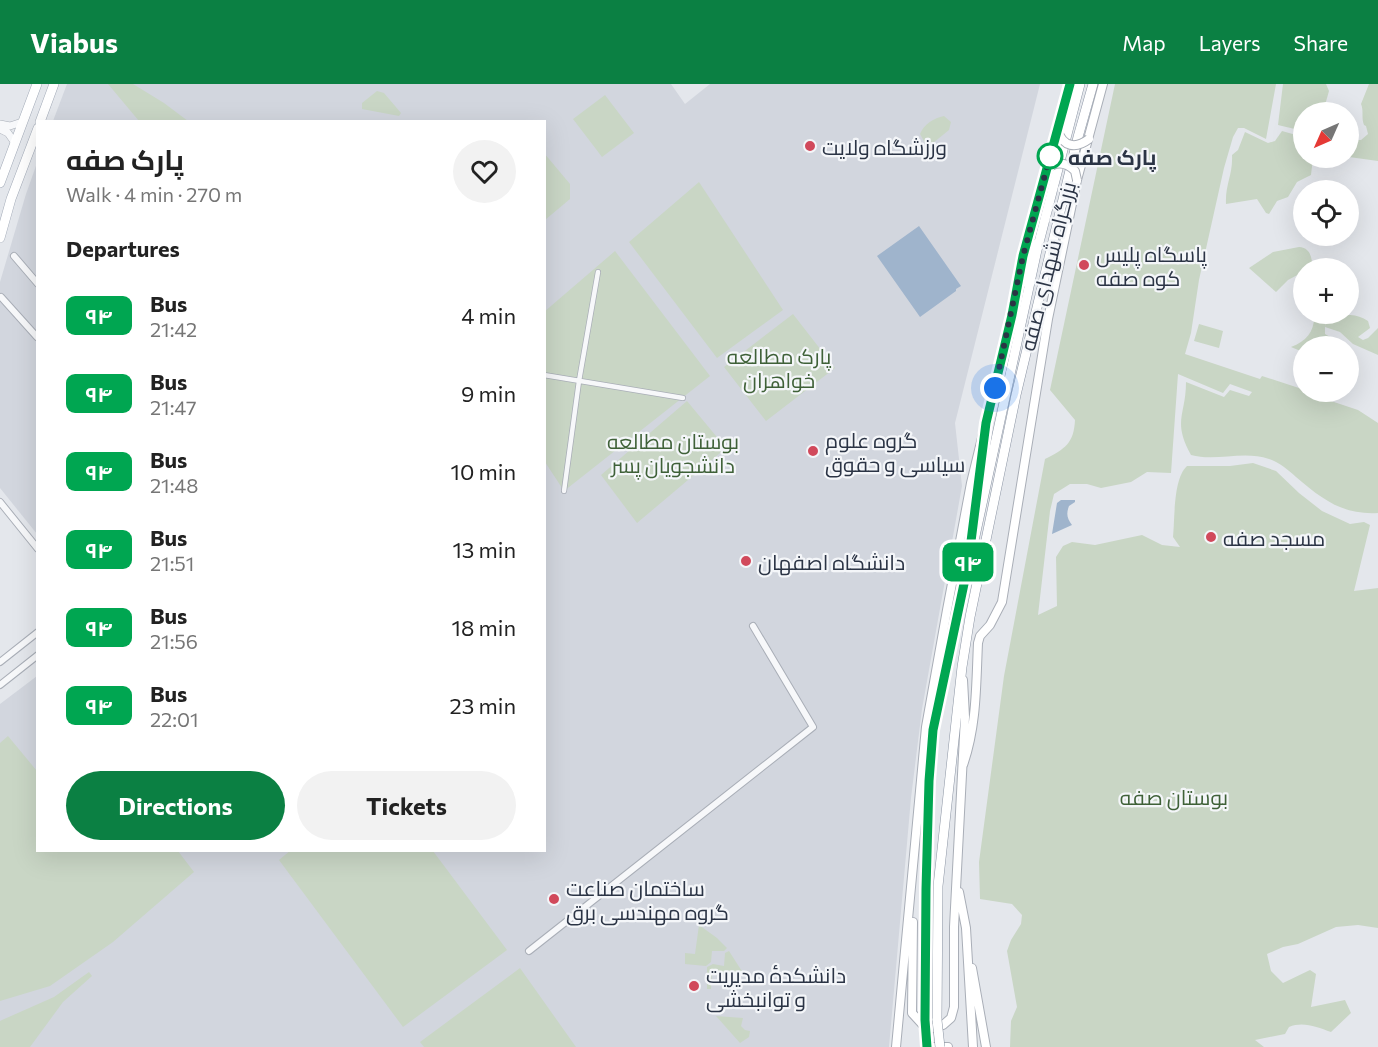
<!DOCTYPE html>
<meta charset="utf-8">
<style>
:root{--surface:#fff;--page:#f2f2f2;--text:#222;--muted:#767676;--accent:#0b8043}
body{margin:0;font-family:Commissioner,Cairo,sans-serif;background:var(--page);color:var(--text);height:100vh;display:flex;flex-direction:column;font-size:22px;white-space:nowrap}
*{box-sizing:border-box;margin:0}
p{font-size:20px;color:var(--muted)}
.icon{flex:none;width:33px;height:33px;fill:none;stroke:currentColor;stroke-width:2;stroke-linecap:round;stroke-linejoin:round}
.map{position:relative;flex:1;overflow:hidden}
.side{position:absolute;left:36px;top:36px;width:510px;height:732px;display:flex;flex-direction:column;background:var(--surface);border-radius:0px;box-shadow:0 6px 24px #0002}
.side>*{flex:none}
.badge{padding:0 12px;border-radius:9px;font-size:21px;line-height:39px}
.needle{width:39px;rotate:225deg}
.controls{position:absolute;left:1293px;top:18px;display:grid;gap:12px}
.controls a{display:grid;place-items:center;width:66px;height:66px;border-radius:50%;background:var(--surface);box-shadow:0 6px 24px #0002;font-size:30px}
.you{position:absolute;width:30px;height:30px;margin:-15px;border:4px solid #fff;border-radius:50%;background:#1a73e8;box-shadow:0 0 0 9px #1a73e833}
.map>.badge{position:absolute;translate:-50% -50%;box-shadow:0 0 0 3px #fff}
h2{padding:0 30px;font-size:22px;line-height:54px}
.round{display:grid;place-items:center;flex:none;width:63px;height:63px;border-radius:32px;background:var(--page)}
.head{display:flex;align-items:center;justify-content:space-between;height:102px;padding:0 30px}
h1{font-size:28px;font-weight:700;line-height:45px}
.primary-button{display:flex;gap:12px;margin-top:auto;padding:12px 30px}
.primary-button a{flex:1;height:69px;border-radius:36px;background:var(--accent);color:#fff;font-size:24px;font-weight:700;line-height:69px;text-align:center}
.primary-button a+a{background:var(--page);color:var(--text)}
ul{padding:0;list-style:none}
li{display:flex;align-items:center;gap:18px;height:78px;padding:0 30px}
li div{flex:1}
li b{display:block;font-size:22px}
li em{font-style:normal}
li .badge{min-width:66px;font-weight:700;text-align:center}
header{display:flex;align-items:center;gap:36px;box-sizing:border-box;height:84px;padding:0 30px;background:var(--accent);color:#fff}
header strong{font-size:28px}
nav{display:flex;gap:33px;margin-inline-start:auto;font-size:21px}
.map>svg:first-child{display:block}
</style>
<header>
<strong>Viabus</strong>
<nav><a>Map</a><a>Layers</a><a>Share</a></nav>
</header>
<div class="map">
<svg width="1378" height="963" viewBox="0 0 1378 963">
<rect width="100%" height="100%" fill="#e4e7ec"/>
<path fill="#d2d6de" d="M67 0H671L685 20 710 0H1040L955 339 962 402 922 625 911 714 889 963H0V620L37 592 38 766H544V38L53 37Z
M37 79V450L0 404V198L26 110Z"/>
<path fill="#c9d6c5" d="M108 0H133L164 19 188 37H139Z
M1115 0H1276L1266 55 1244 44H1238L1233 53 1224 84 1199 196 1191 249 1185 270 1260 295 1262 292 1302 305 1304 308 1358 326 1378 339V429C1342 431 1322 415 1296 393 1288 386 1279 378 1269 375 1243 366 1216 378 1191 371 1172 337 1186 331 1186 298L1224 313 1230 306 1249 312 1252 308 1230 300 1223 309 1178 290 1171 389 1147 388 1131 398 1101 404 1087 400H1070L1054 410 1050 427 1038 531 1057 522 1056 473 1063 462 1072 458 1095 461 1142 451 1162 461 1180 463 1173 453C1175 434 1173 395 1187 382H1230L1253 379 1276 387 1299 409 1322 427 1350 440 1364 438 1370 441 1354 507 1378 504V844L1358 841 1336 843 1298 860 1283 863 1267 870 1271 887 1283 899 1310 886 1316 890 1311 923 1345 916 1351 929 1331 948C1317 943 1303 937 1289 943L1285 950 1255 956 1264 963H1010L1011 937 1017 923 1007 867 1011 856 1021 840 1022 831 1012 820 980 815 979 778 1004 592 1045 375C1065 365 1074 359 1075 336L1050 306Z
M1283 0H1326L1329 7 1323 28H1304L1303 47 1278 41Z
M1369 0H1378V77L1349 73V56H1361L1368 50 1366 42 1364 41C1361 33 1364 27 1361 20Z
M377 7 384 9 401 29 399 32 362 25V19Z
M605 11 634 49 602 73 573 35Z
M944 32 951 38 949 46 933 59H925L920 50C924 40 934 34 944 32Z
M1282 47 1303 53 1304 74H1313L1311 91 1297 98 1288 113 1277 117 1269 130 1266 129 1257 115 1226 120C1225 100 1233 91 1232 71L1238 66 1245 48 1268 59 1275 57Z
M544 69 570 100V115L545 136Z
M699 98 783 226 717 274 629 158Z
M1299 163C1311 164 1311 173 1313 183L1304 184 1303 188 1288 196 1276 208 1249 184 1273 168Z
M615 167 710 292 564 407 545 378 544 228Z
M793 230 835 284 766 337 724 283Z
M1314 230H1325V250L1346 262H1304L1303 268 1291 263C1307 257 1315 247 1314 230Z
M1331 230C1344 231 1357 229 1368 237L1370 244 1358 253 1363 256 1368 254 1378 244V271L1353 260 1340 248 1325 243 1326 234Z
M1199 240 1223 247 1219 264 1194 257Z
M687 317 726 364 637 439 601 391Z
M8 652 37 687 38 766 178 767 194 788 113 858 50 902 0 917V659Z
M291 766 433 767 507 866 403 943 279 776Z
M699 841 717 854 727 864 724 867H712L711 878 706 882 685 880V869L695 870Z
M729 867 745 892 712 889 711 905H707V883L713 880 724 882 725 869Z
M520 884 576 963H424L420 958Z
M89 888 92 892 63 918 30 963H0V937L2 936 54 913Z
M716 932 743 934 741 942 745 946 750 947 749 953 740 959Z"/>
<path fill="#9fb4cc" d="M919 142 961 202 956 205V207L920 233 877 172Z
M1061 416H1075V418L1069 422C1066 430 1067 434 1072 441L1052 450 1057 419Z"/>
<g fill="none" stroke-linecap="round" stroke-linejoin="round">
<defs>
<path id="pedestrian" d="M544 291 683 314
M564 407 579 297 598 188"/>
<path id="minor" d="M14 172 38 200
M1 213 37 253
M0 418 38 465
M0 578 38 548
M0 601 38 571
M529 867 813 643 753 542"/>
<path id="tertiary" d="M0 40 10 42 22 38
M0 45 8 49 15 59"/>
<path id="secondary" d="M1023 199 1035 160
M974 437 982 373
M963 681C977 641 976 601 978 559L980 552 990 541 1002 518 1048 235 1077 96 1103 0
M959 808 966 844 973 963
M913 838 912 929 923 941 933 944 943 941 951 934 954 923V843L965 633 963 596
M972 884 986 963
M896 963 926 643 947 526 971 399 1012 231 1023 172 1070 0
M928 963H948"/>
<path id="primary" d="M40 38 54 0
M0 99 37 0
M0 154 11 115 38 44"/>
<path id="trunk" d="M925 936 929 697 933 646 1037 166 1080 0
M937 936 938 802 962 583 970 533 1016 311 1078 53 1093 0"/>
</defs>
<use href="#pedestrian" stroke="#a9aeb7" stroke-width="6"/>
<use href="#minor" stroke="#a9aeb7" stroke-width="8"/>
<use href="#tertiary" stroke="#a9aeb7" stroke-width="8"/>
<use href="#secondary" stroke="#a9aeb7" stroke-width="10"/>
<use href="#primary" stroke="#a3abb8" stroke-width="10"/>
<use href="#trunk" stroke="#8b94a3" stroke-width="10"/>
<use href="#pedestrian" stroke="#f7f8fa" stroke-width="4.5"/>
<use href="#minor" stroke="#f7f8fa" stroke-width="6"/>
<use href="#tertiary" stroke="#f7f8fa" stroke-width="7"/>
<use href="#secondary" stroke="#fff" stroke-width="8"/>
<use href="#primary" stroke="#fff" stroke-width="9"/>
<use href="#trunk" stroke="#fff" stroke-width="9"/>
<defs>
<path id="secondary-bridge" d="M1058 47C1063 63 1076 65 1089 55
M1046 86C1056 76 1066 78 1075 87L1077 96"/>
<path id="trunk-bridge" d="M925 936 927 963
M937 936 940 963"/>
</defs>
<use href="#secondary-bridge" stroke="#a9aeb7" stroke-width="10" stroke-linecap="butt"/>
<use href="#trunk-bridge" stroke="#8b94a3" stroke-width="10" stroke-linecap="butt"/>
<use href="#secondary-bridge" stroke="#fff" stroke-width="8"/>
<use href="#trunk-bridge" stroke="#fff" stroke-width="9"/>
</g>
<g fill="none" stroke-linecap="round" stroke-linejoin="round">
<defs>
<path id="line" d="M927 963 925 936 926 805 929 697 933 646 968 481 986 339 1012 231 1023 172 1070 0"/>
</defs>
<use href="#line" stroke="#fff" stroke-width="14"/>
<use href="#line" stroke="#00a651" stroke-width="9"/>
<path stroke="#2b3445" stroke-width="6" stroke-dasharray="0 10.8" d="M995 304 1023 172 1050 72"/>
</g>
<g fill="#d1495b" stroke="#f4f6f9" stroke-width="2">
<circle cx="810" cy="62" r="6"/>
<circle cx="1084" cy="181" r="6"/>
<circle cx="813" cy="367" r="6"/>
<circle cx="1211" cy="453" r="6"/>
<circle cx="746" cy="477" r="6"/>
<circle cx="554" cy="815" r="6"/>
<circle cx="694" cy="902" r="6"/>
</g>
<circle fill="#fff" stroke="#00a651" stroke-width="3" cx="1050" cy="72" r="12"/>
<g text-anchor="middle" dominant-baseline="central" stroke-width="4.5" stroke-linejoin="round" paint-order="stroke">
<g font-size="21" fill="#2b3445" stroke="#f4f6f9" text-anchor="start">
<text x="822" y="62">ورزشگاه ولایت</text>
<text x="1096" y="169">پاسگاه پلیس<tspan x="1096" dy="24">کوه صفه</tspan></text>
<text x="825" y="355">گروه علوم<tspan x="825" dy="24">سیاسی و حقوق</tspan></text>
<text x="1223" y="453">مسجد صفه</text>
<text x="758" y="477">دانشگاه اصفهان</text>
<text x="566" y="803">ساختمان صناعت<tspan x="566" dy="24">گروه مهندسی برق</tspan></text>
<text x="706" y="890">دانشکدهٔ مدیریت<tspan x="706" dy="24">و توانبخشی</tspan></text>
</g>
<g font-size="21" font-weight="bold" fill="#2b3445" stroke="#f4f6f9" text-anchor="start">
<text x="1068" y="72">پارک صفه</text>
</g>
<g font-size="21" fill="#2b3445" stroke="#f4f6f9">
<text transform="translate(1047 182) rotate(-76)">بزرگراه شهدای صفه</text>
</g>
<g font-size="21" fill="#3f6138" stroke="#f4f6f9">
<text x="779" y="271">پارک مطالعه<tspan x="779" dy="24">خواهران</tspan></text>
<text x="673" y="356">بوستان مطالعه<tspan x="673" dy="24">دانشجویان پسر</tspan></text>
<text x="1174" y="712">بوستان صفه</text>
</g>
</g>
</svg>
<div class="controls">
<a><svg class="needle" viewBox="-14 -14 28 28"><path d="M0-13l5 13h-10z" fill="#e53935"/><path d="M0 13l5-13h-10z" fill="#767676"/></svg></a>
<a><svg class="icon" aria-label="locate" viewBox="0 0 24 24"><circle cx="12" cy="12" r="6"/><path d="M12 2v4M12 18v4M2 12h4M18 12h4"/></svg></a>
<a>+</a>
<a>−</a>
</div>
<div class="you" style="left:995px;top:304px"></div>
<b class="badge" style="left:968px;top:478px;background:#00a651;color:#fff">۹۴</b>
<section class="side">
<div class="head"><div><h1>پارک صفه</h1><p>Walk · 4 min · 270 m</p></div><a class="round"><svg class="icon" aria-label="heart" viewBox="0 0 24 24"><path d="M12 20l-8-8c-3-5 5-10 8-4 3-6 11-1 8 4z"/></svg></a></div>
<h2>Departures</h2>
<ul>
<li><span class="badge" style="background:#00a651;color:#fff">۹۴</span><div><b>Bus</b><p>21:42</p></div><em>4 min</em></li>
<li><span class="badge" style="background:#00a651;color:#fff">۹۴</span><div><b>Bus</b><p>21:47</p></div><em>9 min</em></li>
<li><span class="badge" style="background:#00a651;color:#fff">۹۴</span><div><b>Bus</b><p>21:48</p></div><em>10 min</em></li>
<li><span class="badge" style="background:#00a651;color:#fff">۹۴</span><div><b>Bus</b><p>21:51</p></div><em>13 min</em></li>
<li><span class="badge" style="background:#00a651;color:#fff">۹۴</span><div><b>Bus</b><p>21:56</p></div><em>18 min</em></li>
<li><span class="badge" style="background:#00a651;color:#fff">۹۴</span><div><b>Bus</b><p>22:01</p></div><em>23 min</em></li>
</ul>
<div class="primary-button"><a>Directions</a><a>Tickets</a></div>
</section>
</div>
